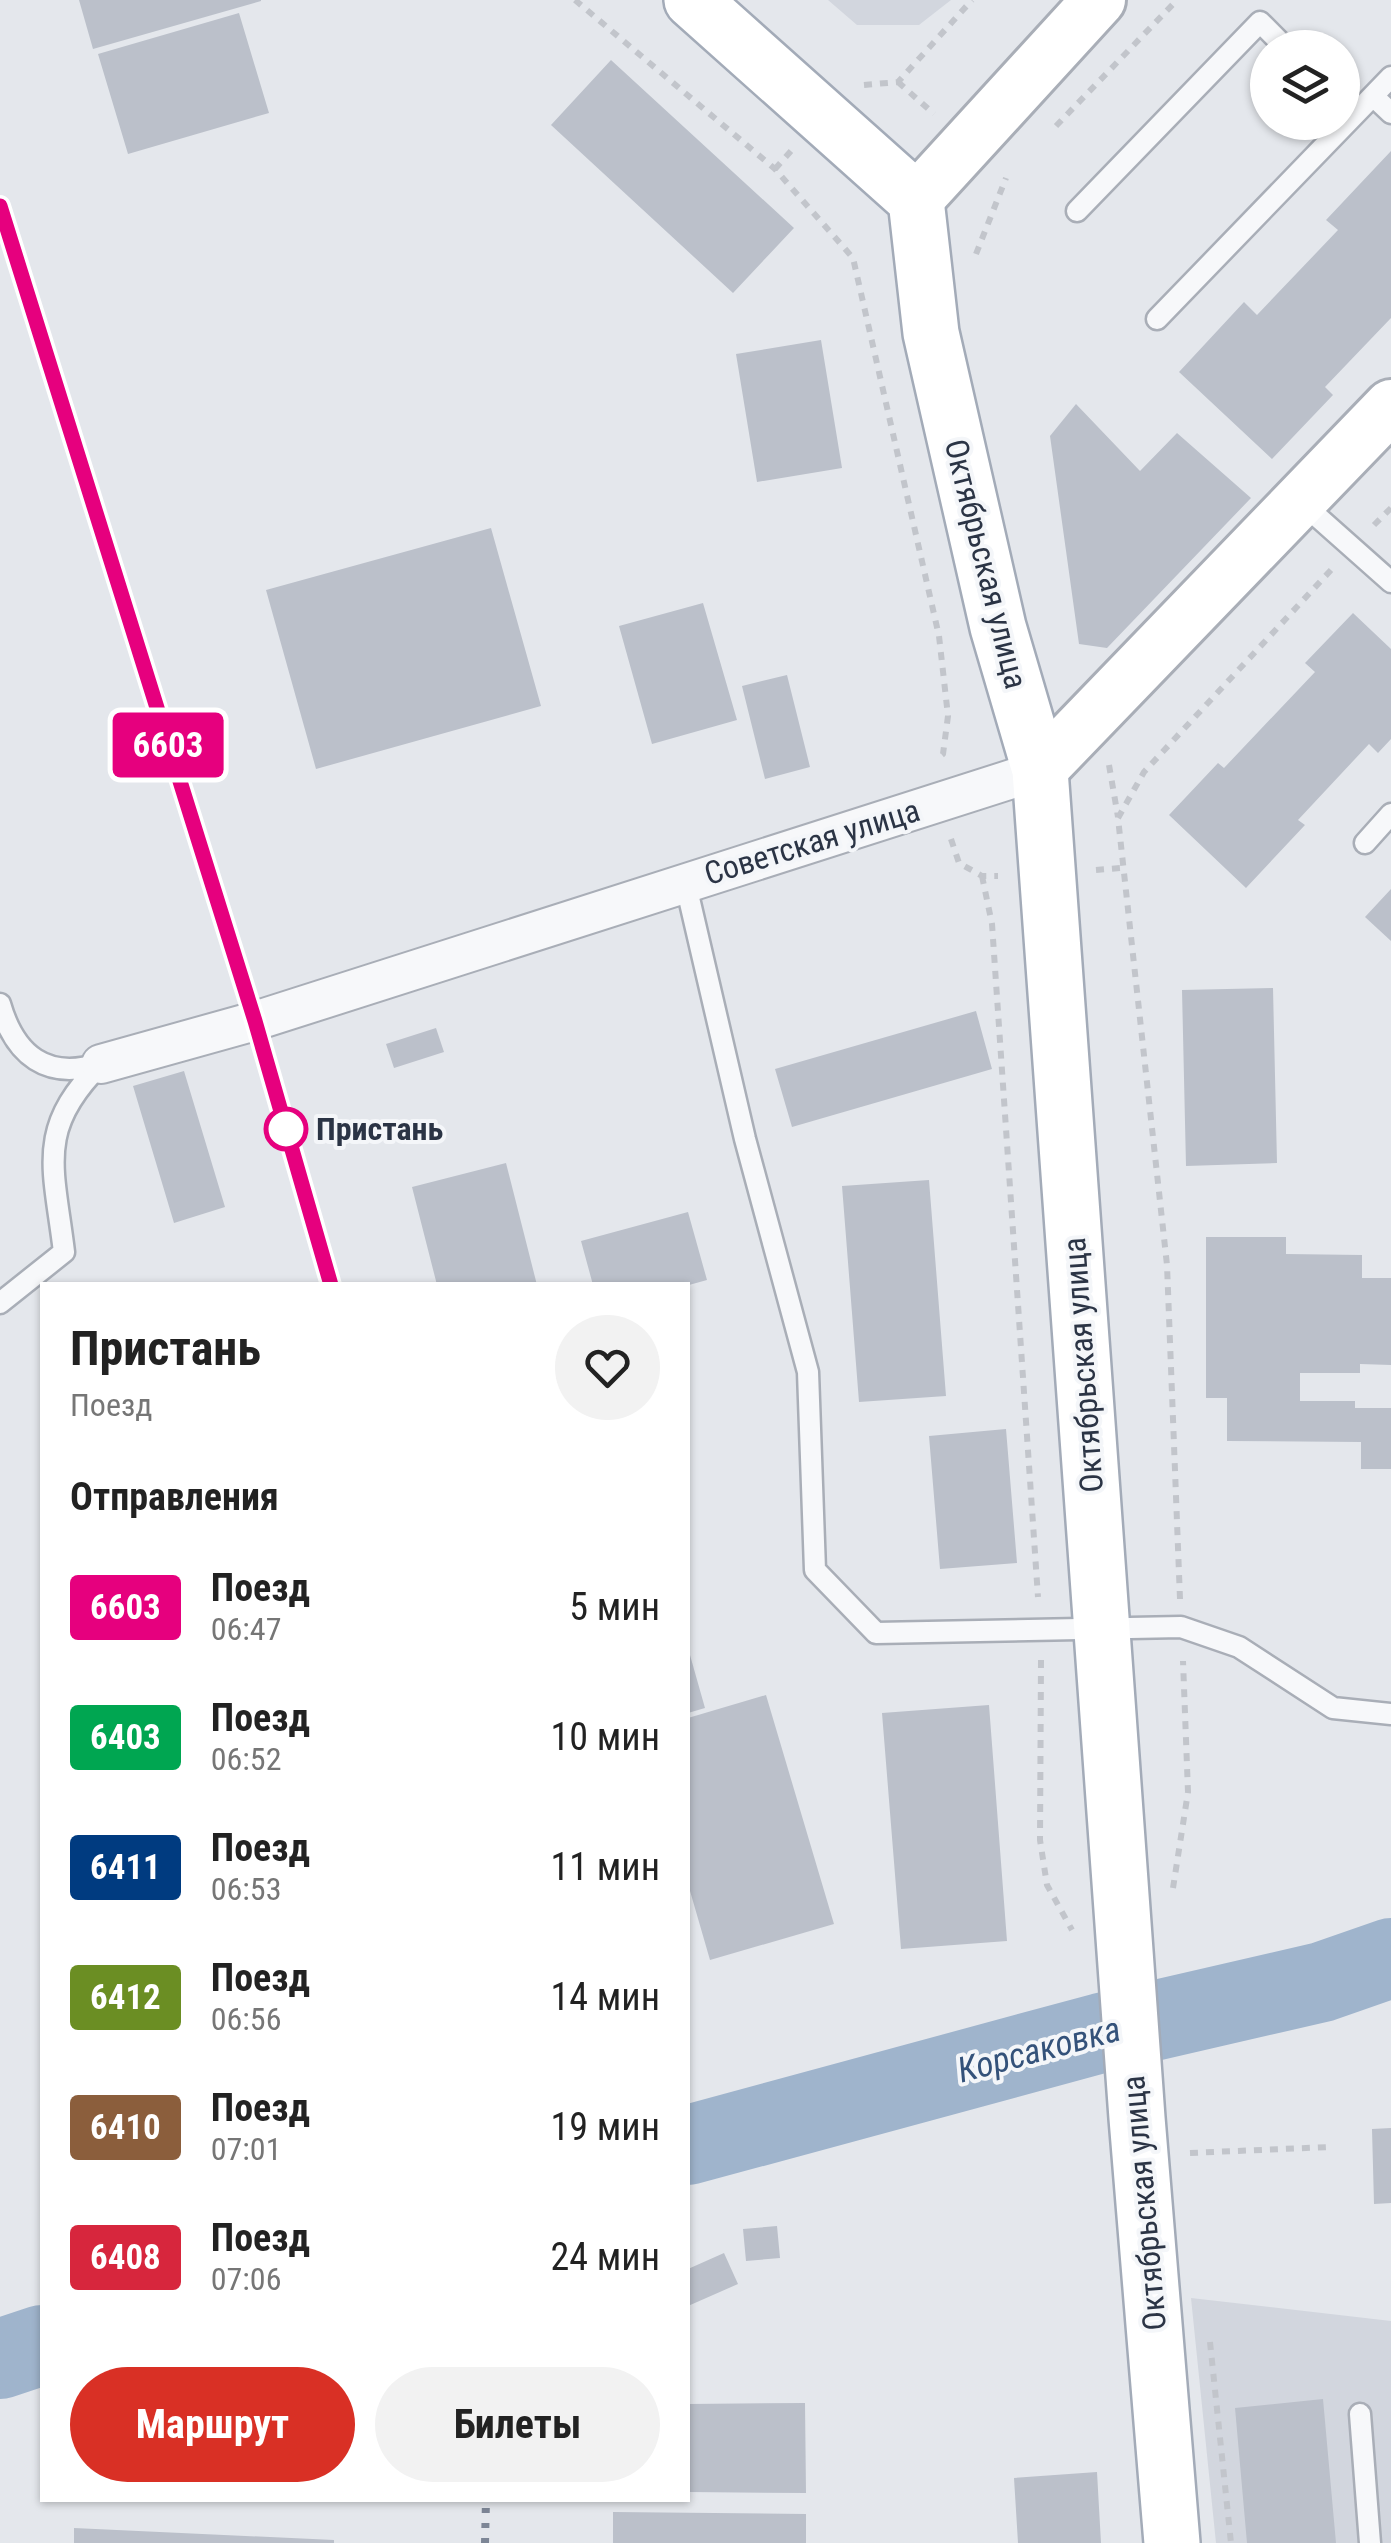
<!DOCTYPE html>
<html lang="ru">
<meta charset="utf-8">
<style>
:root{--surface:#fff;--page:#f2f2f2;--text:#222;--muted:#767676;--accent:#d93025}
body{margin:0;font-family:"Roboto Condensed",sans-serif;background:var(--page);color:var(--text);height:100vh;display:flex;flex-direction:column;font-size:38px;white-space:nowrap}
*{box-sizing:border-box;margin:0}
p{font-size:32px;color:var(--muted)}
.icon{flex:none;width:55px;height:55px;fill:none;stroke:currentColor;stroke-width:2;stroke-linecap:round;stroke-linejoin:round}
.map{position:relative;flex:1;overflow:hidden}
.drawer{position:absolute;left:40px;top:1282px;width:650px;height:1220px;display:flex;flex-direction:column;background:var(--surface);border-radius:0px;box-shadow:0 2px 8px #0004}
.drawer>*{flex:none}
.badge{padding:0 20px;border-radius:8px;font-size:35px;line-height:65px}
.controls{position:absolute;left:1250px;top:30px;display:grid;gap:20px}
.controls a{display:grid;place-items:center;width:110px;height:110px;border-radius:50%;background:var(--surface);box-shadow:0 2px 8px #0004;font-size:50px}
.map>.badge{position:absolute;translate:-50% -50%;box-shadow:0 0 0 5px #fff}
h2{padding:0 30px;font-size:38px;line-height:90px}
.round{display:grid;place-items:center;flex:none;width:105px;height:105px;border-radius:52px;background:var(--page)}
.overview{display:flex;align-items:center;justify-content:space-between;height:170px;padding:0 30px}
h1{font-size:48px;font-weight:700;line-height:75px}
.action{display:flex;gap:20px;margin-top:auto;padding:20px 30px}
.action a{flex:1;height:115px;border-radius:60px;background:var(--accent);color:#fff;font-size:40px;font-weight:700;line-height:115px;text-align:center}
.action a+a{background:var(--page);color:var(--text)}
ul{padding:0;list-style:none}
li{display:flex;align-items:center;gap:30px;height:130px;padding:0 30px}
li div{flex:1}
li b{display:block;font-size:38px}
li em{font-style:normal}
li .badge{min-width:110px;font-weight:700;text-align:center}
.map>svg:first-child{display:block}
</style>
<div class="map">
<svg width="1391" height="2543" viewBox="0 0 1391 2543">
<rect width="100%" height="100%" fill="#e4e7ec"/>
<path fill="#d2d6de" d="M828 0H951L919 25H857Z
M1191 2298 1391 2321V2543H1216Z"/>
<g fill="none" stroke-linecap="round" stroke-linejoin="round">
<path stroke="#9fb4cc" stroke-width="80" d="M688 2145 1101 2033 1322 1982 1391 1958
M0 2359 42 2345"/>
</g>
<path fill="#bbc0ca" d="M79 0H261V1L93 49Z
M239 13 269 113 128 154 98 54Z
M611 60 794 228 733 293 551 125Z
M1391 151V318L1325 387 1333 395 1272 459 1179 372 1244 302 1257 315 1338 230 1326 220Z
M821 340 842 468 757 482 736 354Z
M1076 404 1140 471 1177 433 1251 498 1107 648 1079 644 1050 436Z
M491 528 541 706 316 769 266 590Z
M703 603 737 720 652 744 619 626Z
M1353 613 1391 649V739L1378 753 1369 744 1298 820 1305 825 1246 888 1169 815 1218 763 1224 768 1315 672 1305 663Z
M787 675 810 767 765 779 742 686Z
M1391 889V941L1365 917Z
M1273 988 1277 1163 1186 1166 1182 990Z
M976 1011 992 1069 792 1127 775 1069Z
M436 1028 444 1052 394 1068 386 1044Z
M184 1071 225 1207 174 1223 133 1086Z
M506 1163 537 1285H437L412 1187Z
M929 1180 946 1396 859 1402 842 1186Z
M688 1212 707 1280 689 1285H593L581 1241Z
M1206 1237H1286V1254L1362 1255V1278H1391V1365L1360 1364V1373H1300V1401H1355V1408H1391V1469H1361V1442L1227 1441V1398H1206Z
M1006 1429 1017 1563 940 1569 929 1436Z
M688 1648 705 1708 688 1713Z
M766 1695 834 1924 710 1960 688 1884V1718Z
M989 1705 1007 1941 901 1949 882 1713Z
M1391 2128V2203L1374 2204 1372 2129Z
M777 2226 780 2258 746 2261 743 2229Z
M724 2253 738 2284 688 2306V2269Z
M1323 2399 1336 2543H1247L1235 2408Z
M805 2403 806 2493 688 2492V2404Z
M1097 2472 1101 2543H1018L1014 2478Z
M613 2512 806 2514V2543H613Z
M74 2528 334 2540V2543H74Z"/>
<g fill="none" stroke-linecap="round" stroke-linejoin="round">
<defs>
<path id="lane" d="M1373 96 1391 113
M1077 211 1260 22 1286 48
M1157 319 1391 77
M1302 503 1391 582
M1365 843 1391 814
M685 881 745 1139 808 1372 815 1570 876 1633 1181 1627 1239 1647 1333 1708 1391 1714
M0 1004C15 1056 47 1080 99 1064
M0 1303 64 1252C54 1168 35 1129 101 1064
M1360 2414 1370 2543"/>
<path id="street" d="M101 1064 255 1021 1040 770"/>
<path id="secondary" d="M916 200 1099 0
M1040 770 1391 406"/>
<path id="primary" d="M692 0 916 200 931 333 998 627 1040 770 1137 2118 1172 2543"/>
</defs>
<use href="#lane" stroke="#a9aeb7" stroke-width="25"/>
<use href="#street" stroke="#a9aeb7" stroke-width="42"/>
<use href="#secondary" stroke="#a9aeb7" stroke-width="58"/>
<use href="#primary" stroke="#a3abb8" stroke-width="60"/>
<path stroke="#c2c5cb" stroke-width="6" stroke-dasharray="8 8" stroke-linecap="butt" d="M575 0 775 169 853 258 939 636 948 716 943 754 937 759
M898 82 934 114
M864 85 898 82 972 0
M1056 126 1177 0
M775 169 791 151
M976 254 1006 178
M1374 525 1391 508
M1109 765 1118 817
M951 839 959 863 982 876H998
M1096 870 1121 868
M982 876 992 924 1038 1597
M1180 1599 1167 1265 1118 818 1144 772 1331 570
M1041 1660 1040 1840 1047 1885 1072 1930
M1173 1888 1188 1792 1183 1661
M1190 2153 1329 2147
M1210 2342 1231 2543"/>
<use href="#lane" stroke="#f7f8fa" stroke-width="20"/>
<use href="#street" stroke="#f7f8fa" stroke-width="38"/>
<use href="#secondary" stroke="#fff" stroke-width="52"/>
<use href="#primary" stroke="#fff" stroke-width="55"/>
<path stroke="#7d8696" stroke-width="8" stroke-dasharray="5 10" stroke-linecap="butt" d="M0 206 255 1021 331 1285
M485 2543 486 2500"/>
</g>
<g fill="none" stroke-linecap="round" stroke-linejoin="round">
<defs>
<path id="line" d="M0 206 255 1021 331 1285"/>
</defs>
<use href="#line" stroke="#fff" stroke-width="22"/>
<use href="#line" stroke="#e6007e" stroke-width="15"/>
</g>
<circle fill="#fff" stroke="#e6007e" stroke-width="5" cx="286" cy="1129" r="20"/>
<g text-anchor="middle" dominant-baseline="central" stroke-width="8" stroke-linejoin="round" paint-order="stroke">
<g font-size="32" fill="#2b3445" stroke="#f4f6f9">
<text transform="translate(986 564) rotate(76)">Октябрьская улица</text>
<text transform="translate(812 842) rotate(-17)">Советская улица</text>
<text transform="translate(1083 1365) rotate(-94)">Октябрьская улица</text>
<text transform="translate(1144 2203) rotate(-95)">Октябрьская улица</text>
</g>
<g font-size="32" font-weight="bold" fill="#2b3445" stroke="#f4f6f9" text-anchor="start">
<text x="316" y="1129">Пристань</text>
</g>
<g font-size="35" font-style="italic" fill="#34527a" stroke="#f4f6f9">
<text transform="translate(1039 2050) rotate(-15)">Корсаковка</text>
</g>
</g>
</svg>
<div class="controls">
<a><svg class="icon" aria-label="layers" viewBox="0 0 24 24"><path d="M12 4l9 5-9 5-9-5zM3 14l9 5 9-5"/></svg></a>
</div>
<b class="badge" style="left:168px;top:745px;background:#e6007e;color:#fff">6603</b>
<section class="drawer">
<div class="overview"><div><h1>Пристань</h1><p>Поезд</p></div><a class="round"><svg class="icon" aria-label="heart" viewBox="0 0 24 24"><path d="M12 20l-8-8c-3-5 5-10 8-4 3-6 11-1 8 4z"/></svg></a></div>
<h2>Отправления</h2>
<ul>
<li><span class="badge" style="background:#e6007e;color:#fff">6603</span><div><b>Поезд</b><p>06:47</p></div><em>5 мин</em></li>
<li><span class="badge" style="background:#00a651;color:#fff">6403</span><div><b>Поезд</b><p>06:52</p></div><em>10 мин</em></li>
<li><span class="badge" style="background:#003b80;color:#fff">6411</span><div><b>Поезд</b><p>06:53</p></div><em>11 мин</em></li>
<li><span class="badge" style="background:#6b8e23;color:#fff">6412</span><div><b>Поезд</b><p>06:56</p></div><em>14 мин</em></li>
<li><span class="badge" style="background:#8b5e3c;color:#fff">6410</span><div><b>Поезд</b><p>07:01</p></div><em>19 мин</em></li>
<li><span class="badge" style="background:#d7263d;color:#fff">6408</span><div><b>Поезд</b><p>07:06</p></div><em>24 мин</em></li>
</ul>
<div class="action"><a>Маршрут</a><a>Билеты</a></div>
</section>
</div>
